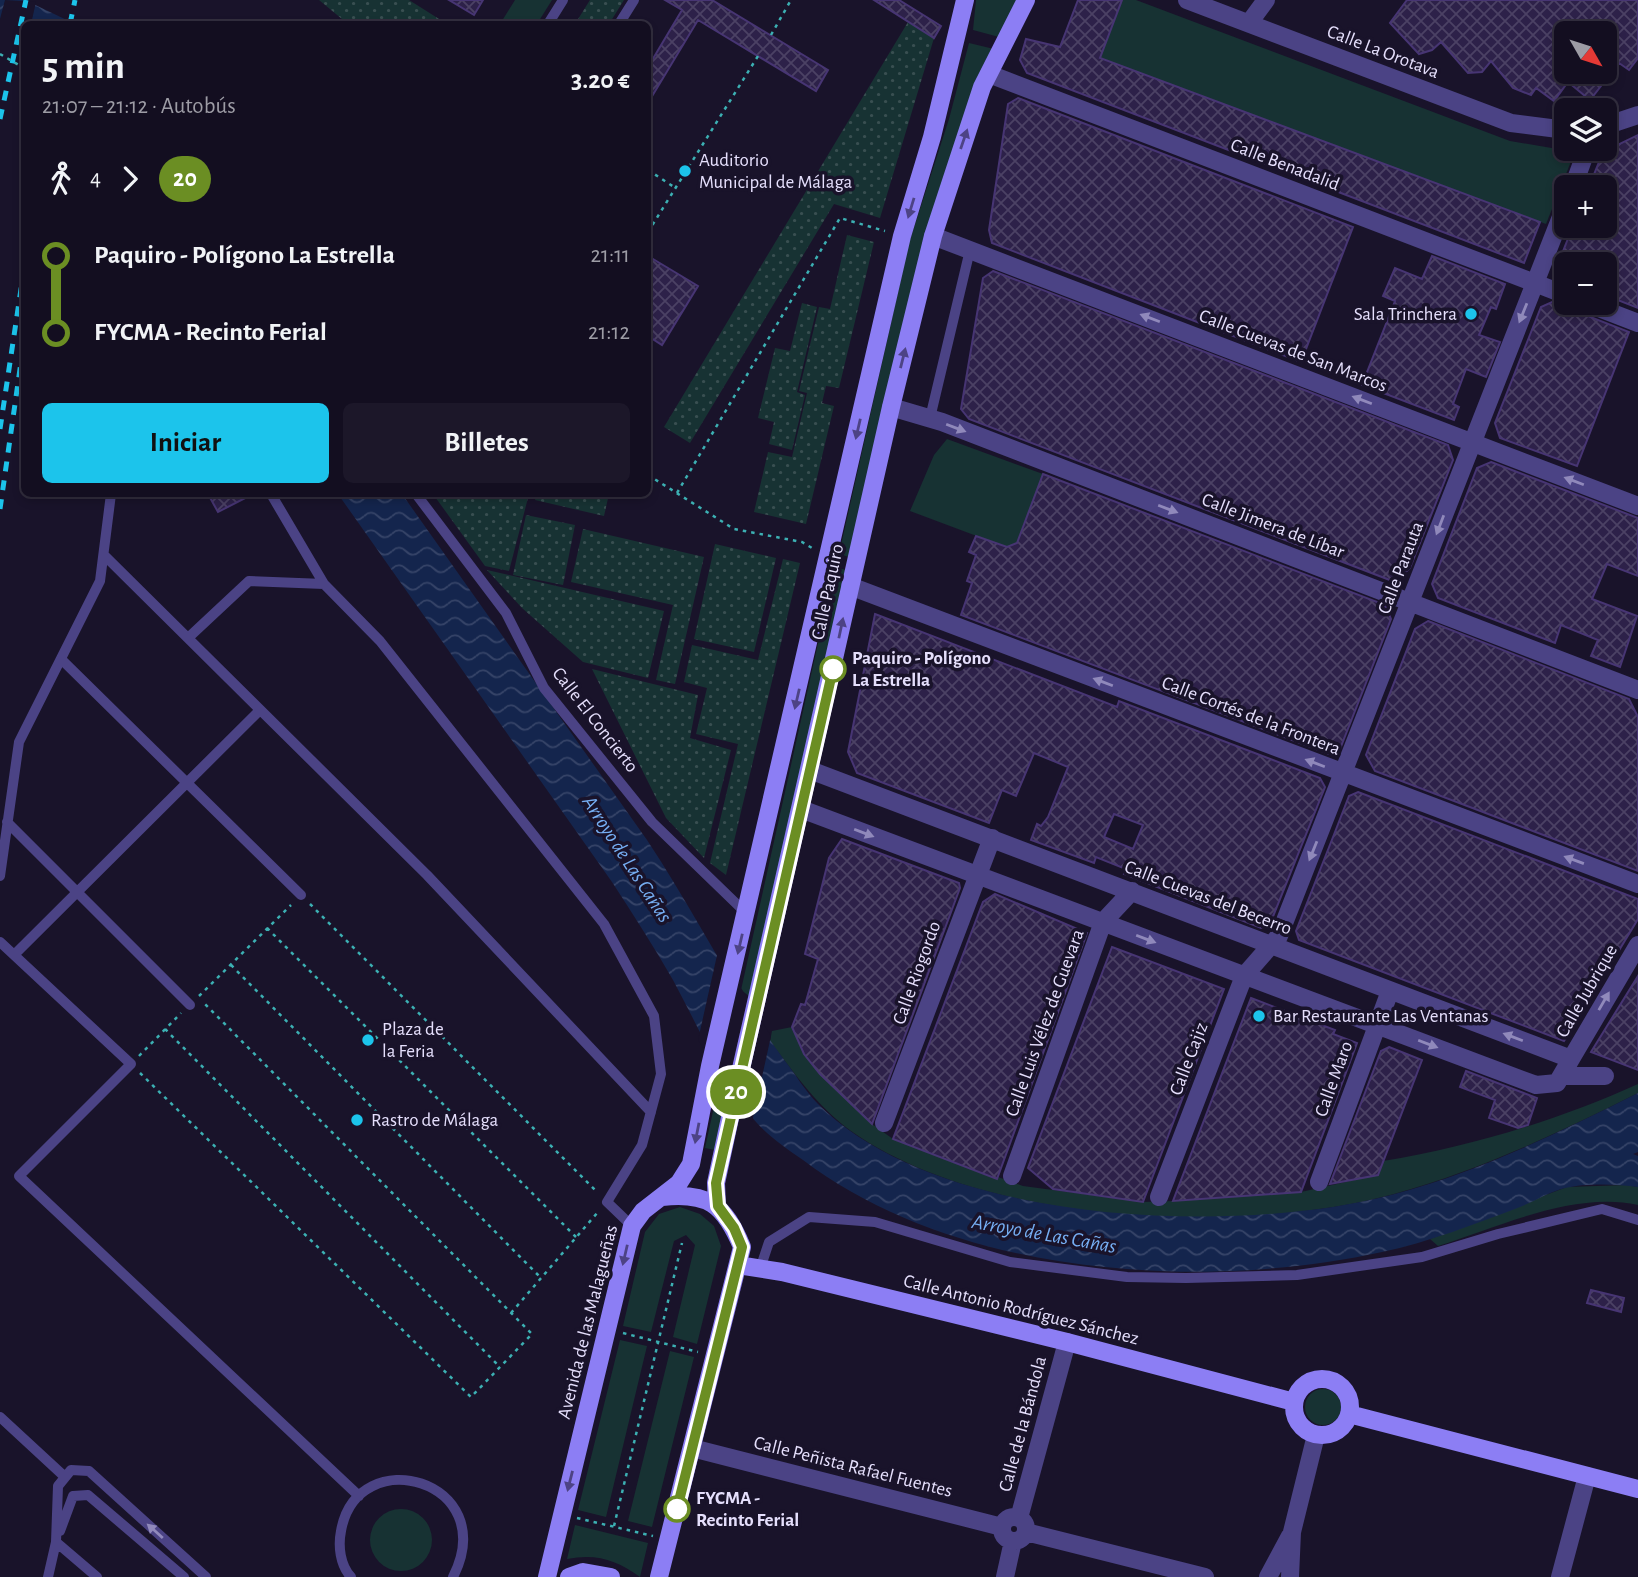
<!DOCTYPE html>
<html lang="es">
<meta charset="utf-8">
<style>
:root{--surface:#130e20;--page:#1c1729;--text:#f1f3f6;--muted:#9d9ca5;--line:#322e3e;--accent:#1cc4eb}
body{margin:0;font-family:"Alegreya Sans",sans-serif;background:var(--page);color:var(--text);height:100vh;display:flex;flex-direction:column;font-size:26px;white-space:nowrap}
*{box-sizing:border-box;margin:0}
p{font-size:23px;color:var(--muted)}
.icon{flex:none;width:38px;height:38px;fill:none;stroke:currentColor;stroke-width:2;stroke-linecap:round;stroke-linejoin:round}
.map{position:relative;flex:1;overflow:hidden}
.side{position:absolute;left:21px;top:21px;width:630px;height:476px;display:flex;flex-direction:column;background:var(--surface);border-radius:10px;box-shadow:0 4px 10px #0003,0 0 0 2px var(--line)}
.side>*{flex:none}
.badge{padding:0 14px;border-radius:23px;font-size:24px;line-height:46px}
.needle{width:46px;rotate:129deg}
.controls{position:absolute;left:1554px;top:21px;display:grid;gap:14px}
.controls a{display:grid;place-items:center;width:63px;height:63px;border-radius:10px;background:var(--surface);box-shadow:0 4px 10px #0003,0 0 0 2px var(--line);font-size:35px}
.map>.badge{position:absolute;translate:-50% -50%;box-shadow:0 0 0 4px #fff}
.legs{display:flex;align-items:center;gap:10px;height:77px;padding:0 21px;font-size:23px}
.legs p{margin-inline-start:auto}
.head{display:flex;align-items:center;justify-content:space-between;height:119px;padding:0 21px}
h1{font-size:38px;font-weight:700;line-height:52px}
.button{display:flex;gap:14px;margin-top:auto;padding:14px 21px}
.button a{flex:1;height:80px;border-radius:10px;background:var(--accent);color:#111;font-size:28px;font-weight:700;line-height:80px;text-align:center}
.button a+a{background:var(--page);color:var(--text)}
ul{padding:0 21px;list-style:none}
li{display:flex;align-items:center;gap:24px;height:77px;font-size:26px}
li i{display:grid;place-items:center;width:10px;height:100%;margin:0 9px;background:currentColor}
li i::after{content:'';width:18px;height:18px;margin:-9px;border:5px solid;border-radius:50%;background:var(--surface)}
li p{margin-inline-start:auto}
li:first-child i{background:linear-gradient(#0000 50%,currentColor 0)}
li:last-child i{background:linear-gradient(currentColor 50%,#0000 0)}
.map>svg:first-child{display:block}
</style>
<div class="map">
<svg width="1638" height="1577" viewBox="0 0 1638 1577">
<defs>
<pattern id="garden-dots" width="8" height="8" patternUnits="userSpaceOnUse" patternTransform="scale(1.75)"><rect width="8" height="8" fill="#173233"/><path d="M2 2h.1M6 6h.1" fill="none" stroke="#394f51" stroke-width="1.8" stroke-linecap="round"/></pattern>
<pattern id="water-waves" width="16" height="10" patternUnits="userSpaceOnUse" patternTransform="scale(1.75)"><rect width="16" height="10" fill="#14254d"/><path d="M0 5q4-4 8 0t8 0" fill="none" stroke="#364468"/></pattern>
<pattern id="building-cross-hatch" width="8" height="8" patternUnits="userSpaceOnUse" patternTransform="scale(1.75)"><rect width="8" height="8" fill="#2d2149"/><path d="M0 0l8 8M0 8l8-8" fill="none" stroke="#4b4164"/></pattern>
</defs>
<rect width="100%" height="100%" fill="#19132a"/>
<path fill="#173233" d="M515 0H552L537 24H500Z
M976 0H1017L999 37 973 30Z
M1122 0H1136L1510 141 1569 151 1570 164 1546 224 1100 58Z
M969 43 994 49 849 557 839 554 909 243 949 119Z
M947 439 1043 474 1014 550 910 511 934 455Z
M835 567 846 570 749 996 741 990Z
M792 1027 804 1054 820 1074 872 1124 893 1139 1023 1186 1143 1202 1173 1201 1301 1192 1377 1175 1383 1161C1469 1147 1559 1120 1638 1084V1093C1558 1133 1481 1170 1394 1194 1240 1236 984 1225 851 1131 817 1106 795 1074 770 1041L772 1031Z
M720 1079 729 1092 715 1150 705 1148Z
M1626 1185 1638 1187V1205C1573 1191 1499 1227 1438 1246L1430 1239 1567 1187Z
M680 1207 700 1214 714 1226 721 1246 697 1344 673 1337 695 1245 686 1235 674 1241 651 1332 623 1326 645 1232 659 1214Z
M620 1340 647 1346 606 1517 578 1510Z
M670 1351 694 1357 652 1527 628 1521Z
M1305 1407a18 18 0 1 1 36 0a18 18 0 1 1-36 0Z
M370 1540a31 31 0 1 1 62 0a31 31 0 1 1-62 0Z
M575 1525 648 1543 640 1577C617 1560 596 1553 567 1559Z"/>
<path fill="url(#garden-dots)" d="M319 0H409L447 24H348Z
M590 0H624L609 24H575Z
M908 22 934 38 880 218 834 204 690 443 664 427Z
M847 235 874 242 839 388 826 386 822 403 834 406 806 524 754 512 768 452 792 457 807 393 799 391 819 307 830 309Z
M802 303 817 307 797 392 805 395 792 450 769 444 774 422 758 418 775 348 790 351Z
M433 494H529L509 571 485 566Z
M537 494H609L604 516 535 500Z
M526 515 575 525 563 585 513 575Z
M583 529 704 557 675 684 656 680 673 605 571 582Z
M715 544 776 558 754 652 694 639Z
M783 559 800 563 726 875 710 863 738 744 696 734 707 688 684 682 692 645 758 660Z
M487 570 664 611 648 678 583 662 522 608Z
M592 669 698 695 690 738 731 750 704 858 666 818Z"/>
<path fill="url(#water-waves)" d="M0 0H25L75 24H24V61L0 48Z
M338 494H402L647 840C695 912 733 991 785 1061 796 1075 805 1091 818 1104 938 1225 1235 1236 1391 1195 1479 1172 1558 1133 1638 1093V1152L1633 1154 1638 1156V1187C1617 1184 1586 1183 1565 1188 1549 1192 1535 1201 1520 1207 1475 1224 1429 1242 1382 1252 1199 1292 956 1276 803 1160 786 1148 765 1134 752 1117 719 1076 698 1026 673 980 654 947 633 914 612 882Z"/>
<path fill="#19132a" d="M5 0 36 2 31 24H24L21 63 0 52V19Z
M718 951 771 1036 752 1122 698 1040Z"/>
<path fill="url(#building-cross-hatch)" stroke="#473573" stroke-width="2" fill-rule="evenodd" d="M449 0H483L474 15Z
M665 0H712L828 70 816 91 698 20 648 103V67L682 10Z
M874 0H899L941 26 934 38Z
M1078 0H1122L1100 58 1540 222 1524 263 1027 73 1020 60 1026 39 1060 47Z
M1407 0H1638V58L1629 70 1619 63 1590 100 1568 82 1554 101 1536 88 1531 95 1513 88 1491 61 1482 72 1468 73 1441 42 1432 50 1419 54 1390 23ZM1566 33H1605V72H1566Z
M1018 98 1353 227 1301 362 992 243 989 230 1008 104Z
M1638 135V308L1605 295V264H1558L1573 226H1605V187H1589L1603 152Z
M648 256 698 286 662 345 648 336Z
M1432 256 1505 284 1496 309 1491 307 1479 335 1500 342 1486 377 1466 369 1453 404 1459 407 1454 420 1362 385 1395 301 1383 296 1395 268 1422 279Z
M993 271 1448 445 1453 460 1410 568 1395 582 969 419 961 409 983 278Z
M1552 302 1629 332 1577 466 1500 438 1495 423 1541 307Z
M1491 462 1638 518V576L1607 564 1592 599 1637 616 1620 667 1591 656 1598 640 1561 625 1555 643 1438 598 1432 584 1477 468Z
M1043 474 1385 605 1391 619 1340 749 1329 754 961 615 972 583 967 581 976 555 969 552 976 536 1007 547 1017 543Z
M208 494H253L218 512Z
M875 614 1117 707 1119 701 1320 778 1325 787 1270 924 1261 928 1124 874 1126 869 1096 857 1094 863 1031 840 1037 824 1041 826 1048 817 1068 767 1034 753 1016 796 1002 790 989 823 857 773 848 752ZM1114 814 1143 825 1133 849 1104 837Z
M1428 621 1629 699 1638 717V871L1375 771 1366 755 1415 629Z
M1358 792 1638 899V919L1564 1041 1299 940 1296 931 1335 832 1349 796Z
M842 839 959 883 960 888 872 1124 820 1074 804 1054 792 1027 801 1004 805 1005 818 959 805 954 829 858Z
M995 894 1087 933 997 1179 893 1139 983 902Z
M1112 947 1224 989 1143 1202 1053 1189 1028 1168Z
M1638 976V1070L1591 1052Z
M1251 998 1335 1030 1333 1034 1357 1043 1329 1118 1301 1192 1173 1201Z
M1389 1047 1422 1060 1378 1175 1330 1184 1381 1051Z
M1466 1071 1537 1098 1528 1125 1518 1128 1489 1118 1495 1100 1460 1087Z
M1591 1290 1624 1298 1621 1312 1587 1303Z"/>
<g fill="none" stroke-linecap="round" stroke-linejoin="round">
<path stroke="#3cb0b3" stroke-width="2.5" stroke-dasharray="3.5 5" stroke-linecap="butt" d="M771 35 791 0
M0 54 24 68
M648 170 674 187
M648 232 758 56
M648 475 734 529 802 542 812 548
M677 493 840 218 885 231
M310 904 597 1192
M267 928 576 1237
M231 965 541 1278
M199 996 291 905
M165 1029 500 1367
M139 1056 181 1013
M140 1073 471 1397 532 1334 202 1001
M511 1313 598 1212
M623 1333 698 1352
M577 1518 653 1536
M614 1526 682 1243"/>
<path stroke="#4b4385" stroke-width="10" d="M548 24 563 0
M619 24 634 0
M930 418 970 250
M271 494 324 584 380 641 604 924 654 1016 661 1074 642 1145 607 1202 632 1226
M416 494 506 613 544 688 652 822 747 914
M104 555 427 875 651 1112
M188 638 249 581 324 584
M61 659 301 895
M7 822 190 1005
M0 876 19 742 100 581 111 494
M0 942 131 1064 19 1176 359 1496
M14 955 260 710
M760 1269 769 1242 809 1217 875 1222 1010 1262 1127 1277 1186 1278 1297 1275 1422 1257 1498 1234 1602 1209 1638 1220
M0 1417 65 1477
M60 1531 73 1496 88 1495 184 1577
M56 1542 58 1486 71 1470 89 1471 206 1577
M48 1577 56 1542 97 1577
M351 1577C340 1565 338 1546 341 1531 357 1440 502 1480 453 1577"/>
<path stroke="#4b4385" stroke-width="18" d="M1187 0 1511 123 1566 130
M1249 23 1266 0
M989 74 1566 295
M1605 126 1638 115
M1573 187 1587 149
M933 236 1638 506
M1586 303 1638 323
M891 407 942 422 1638 690
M850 586 1638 884
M801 809 1536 1085 1557 1083 1571 1059 810 770
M1571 1059 1638 945
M1562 1076H1605
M884 1123 992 838
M1012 1176 1103 922 1132 891
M1319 1182 1390 991
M1159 1197 1244 976 1279 936 1566 204
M692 1448 1002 1527
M1002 1529a12 12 0 1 1 24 0a12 12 0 1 1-24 0Z
M1019 1518 1067 1342
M1026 1532 1205 1577
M1005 1577 1013 1541
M1268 1577 1290 1536
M1290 1577 1292 1532 1316 1435
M1560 1577 1587 1476"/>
<path stroke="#8c7ef4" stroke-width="18" d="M717 1206 716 1183 733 1104 891 407 933 236 982 87 1026 0
M738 1265 782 1272 1067 1342 1294 1402
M1294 1407a28 28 0 1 1 56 0a28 28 0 1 1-56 0Z
M1349 1414 1638 1489
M547 1577 632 1226 643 1211 679 1183 691 1164 710 1066 902 236 932 137 965 0
M569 1577 583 1572 611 1577
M659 1577 742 1247C724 1204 708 1192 662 1197"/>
<path stroke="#1cc4eb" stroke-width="5" stroke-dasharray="10 9" stroke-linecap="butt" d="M70 24 75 0
M0 119 26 0
M0 429 24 269
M0 509 24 341"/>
</g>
<defs><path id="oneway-solid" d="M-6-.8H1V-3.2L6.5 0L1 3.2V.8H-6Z" transform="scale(1.75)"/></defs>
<g fill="#4d4385">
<use href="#oneway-solid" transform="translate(964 139) rotate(-71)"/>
<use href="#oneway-solid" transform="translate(911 208) rotate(107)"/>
<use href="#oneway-solid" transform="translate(903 358) rotate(-76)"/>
<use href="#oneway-solid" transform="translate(858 429) rotate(103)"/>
<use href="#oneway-solid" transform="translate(841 628) rotate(-78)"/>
<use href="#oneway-solid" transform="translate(797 699) rotate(103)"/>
<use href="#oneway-solid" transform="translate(740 944) rotate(103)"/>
<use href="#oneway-solid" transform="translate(697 1133) rotate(101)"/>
<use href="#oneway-solid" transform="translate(625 1255) rotate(103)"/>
<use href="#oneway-solid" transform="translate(570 1481) rotate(104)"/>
</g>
<g fill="#9089bb">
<use href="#oneway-solid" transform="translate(1523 313) rotate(112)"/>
<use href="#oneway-solid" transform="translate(1150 318) rotate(-159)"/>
<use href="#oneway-solid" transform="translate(1362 400) rotate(-159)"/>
<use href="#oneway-solid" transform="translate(956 428) rotate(21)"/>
<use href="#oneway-solid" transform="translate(1574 481) rotate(-159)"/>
<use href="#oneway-solid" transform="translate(1168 509) rotate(21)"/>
<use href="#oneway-solid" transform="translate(1440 525) rotate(111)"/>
<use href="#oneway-solid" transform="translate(1103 682) rotate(-159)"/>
<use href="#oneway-solid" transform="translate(1315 763) rotate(-159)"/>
<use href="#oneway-solid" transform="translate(864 833) rotate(21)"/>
<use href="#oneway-solid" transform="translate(1313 851) rotate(112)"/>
<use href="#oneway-solid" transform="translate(1574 860) rotate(-160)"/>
<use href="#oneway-solid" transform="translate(1146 939) rotate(21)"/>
<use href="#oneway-solid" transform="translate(1604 1001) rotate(-60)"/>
<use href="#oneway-solid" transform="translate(1513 1037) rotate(-159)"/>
<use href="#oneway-solid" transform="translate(1428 1044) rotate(21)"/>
<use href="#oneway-solid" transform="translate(155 1531) rotate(-138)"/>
</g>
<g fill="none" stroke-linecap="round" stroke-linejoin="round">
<defs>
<path id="line-1" d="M677 1509 742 1247 734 1228 718 1206 716 1183 833 669"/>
</defs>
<use href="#line-1" stroke="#fff" stroke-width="16"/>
<use href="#line-1" stroke="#6b8e23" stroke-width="10"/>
</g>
<g fill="#1cc4eb" stroke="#19132a" stroke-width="2.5">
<circle cx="685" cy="171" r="7"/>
<circle cx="1471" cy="314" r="7"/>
<circle cx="1259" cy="1016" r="7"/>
<circle cx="368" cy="1040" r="7"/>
<circle cx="357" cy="1120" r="7"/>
</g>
<g fill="#fff" stroke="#6b8e23" stroke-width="3.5">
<circle cx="833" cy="669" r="12"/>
<circle cx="677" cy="1509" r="12"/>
</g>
<g text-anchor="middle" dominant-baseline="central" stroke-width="7" stroke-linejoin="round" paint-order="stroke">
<g font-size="19" fill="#e5dffc" stroke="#19132a">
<text transform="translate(1383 52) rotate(21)">Calle La Orotava</text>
<text transform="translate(1285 165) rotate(21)">Calle Benadalid</text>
<text transform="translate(1293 351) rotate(21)">Calle Cuevas de San Marcos</text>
<text transform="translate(1273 526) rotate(21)">Calle Jimera de Líbar</text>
<text transform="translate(1401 568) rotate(-69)">Calle Parauta</text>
<text transform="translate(828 592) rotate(-78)">Calle Paquiro</text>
<text transform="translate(1251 716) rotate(21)">Calle Cortés de la Frontera</text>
<text transform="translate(595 720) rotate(52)">Calle El Concierto</text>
<text transform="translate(1208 898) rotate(21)">Calle Cuevas del Becerro</text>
<text transform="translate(917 973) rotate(-70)">Calle Riogordo</text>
<text transform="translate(1587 991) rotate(-60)">Calle Jubrique</text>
<text transform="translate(1045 1023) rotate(-70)">Calle Luis Vélez de Guevara</text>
<text transform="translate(1189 1059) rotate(-69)">Calle Cajiz</text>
<text transform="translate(1334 1079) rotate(-70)">Calle Maro</text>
<text transform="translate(1021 1310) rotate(14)">Calle Antonio Rodríguez Sánchez</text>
<text transform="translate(588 1322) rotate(-76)">Avenida de las Malagueñas</text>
<text transform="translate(1023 1424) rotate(-75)">Calle de la Bándola</text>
<text transform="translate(853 1467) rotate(14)">Calle Peñista Rafael Fuentes</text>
</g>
<g font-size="19" fill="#e5dffc" stroke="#19132a" text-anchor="start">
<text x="699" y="160">Auditorio<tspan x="699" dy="22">Municipal de Málaga</tspan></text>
<text x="1457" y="314" text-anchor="end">Sala Trinchera</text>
<text x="1273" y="1016">Bar Restaurante Las Ventanas</text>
<text x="382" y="1029">Plaza de<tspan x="382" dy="22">la Feria</tspan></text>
<text x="371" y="1120">Rastro de Málaga</text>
</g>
<g font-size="19" font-weight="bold" fill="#e5dffc" stroke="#19132a" text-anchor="start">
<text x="852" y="658">Paquiro - Polígono<tspan x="852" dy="22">La Estrella</tspan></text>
<text x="696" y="1498">FYCMA -<tspan x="696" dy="22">Recinto Ferial</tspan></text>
</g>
<g font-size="21" font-style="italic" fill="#76aef3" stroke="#19132a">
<text transform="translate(627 859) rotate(57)">Arroyo de Las Cañas</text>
<text transform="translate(1044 1234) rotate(10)">Arroyo de Las Cañas</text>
</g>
</g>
</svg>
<div class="controls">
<a><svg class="needle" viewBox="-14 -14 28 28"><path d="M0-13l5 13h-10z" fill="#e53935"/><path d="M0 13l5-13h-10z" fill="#9d9ca5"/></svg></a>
<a><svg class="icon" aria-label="layers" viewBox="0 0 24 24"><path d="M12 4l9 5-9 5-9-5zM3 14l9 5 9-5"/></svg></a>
<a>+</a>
<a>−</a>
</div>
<b class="badge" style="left:736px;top:1092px;background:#6b8e23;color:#fff">20</b>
<section class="side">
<div class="head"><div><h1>5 min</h1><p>21:07 – 21:12 · Autobús</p></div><b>3.20 €</b></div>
<div class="legs"><svg class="icon" aria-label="walk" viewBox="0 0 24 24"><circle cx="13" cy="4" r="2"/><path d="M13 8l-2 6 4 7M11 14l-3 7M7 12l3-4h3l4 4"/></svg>4<svg class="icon" aria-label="forward" viewBox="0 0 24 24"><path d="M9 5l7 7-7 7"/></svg><b class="badge" style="background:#6b8e23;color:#fff">20</b></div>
<ul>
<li><i style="color:#6b8e23"></i><b>Paquiro - Polígono La Estrella</b><p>21:11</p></li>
<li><i style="color:#6b8e23"></i><b>FYCMA - Recinto Ferial</b><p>21:12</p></li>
</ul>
<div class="button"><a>Iniciar</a><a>Billetes</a></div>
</section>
</div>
